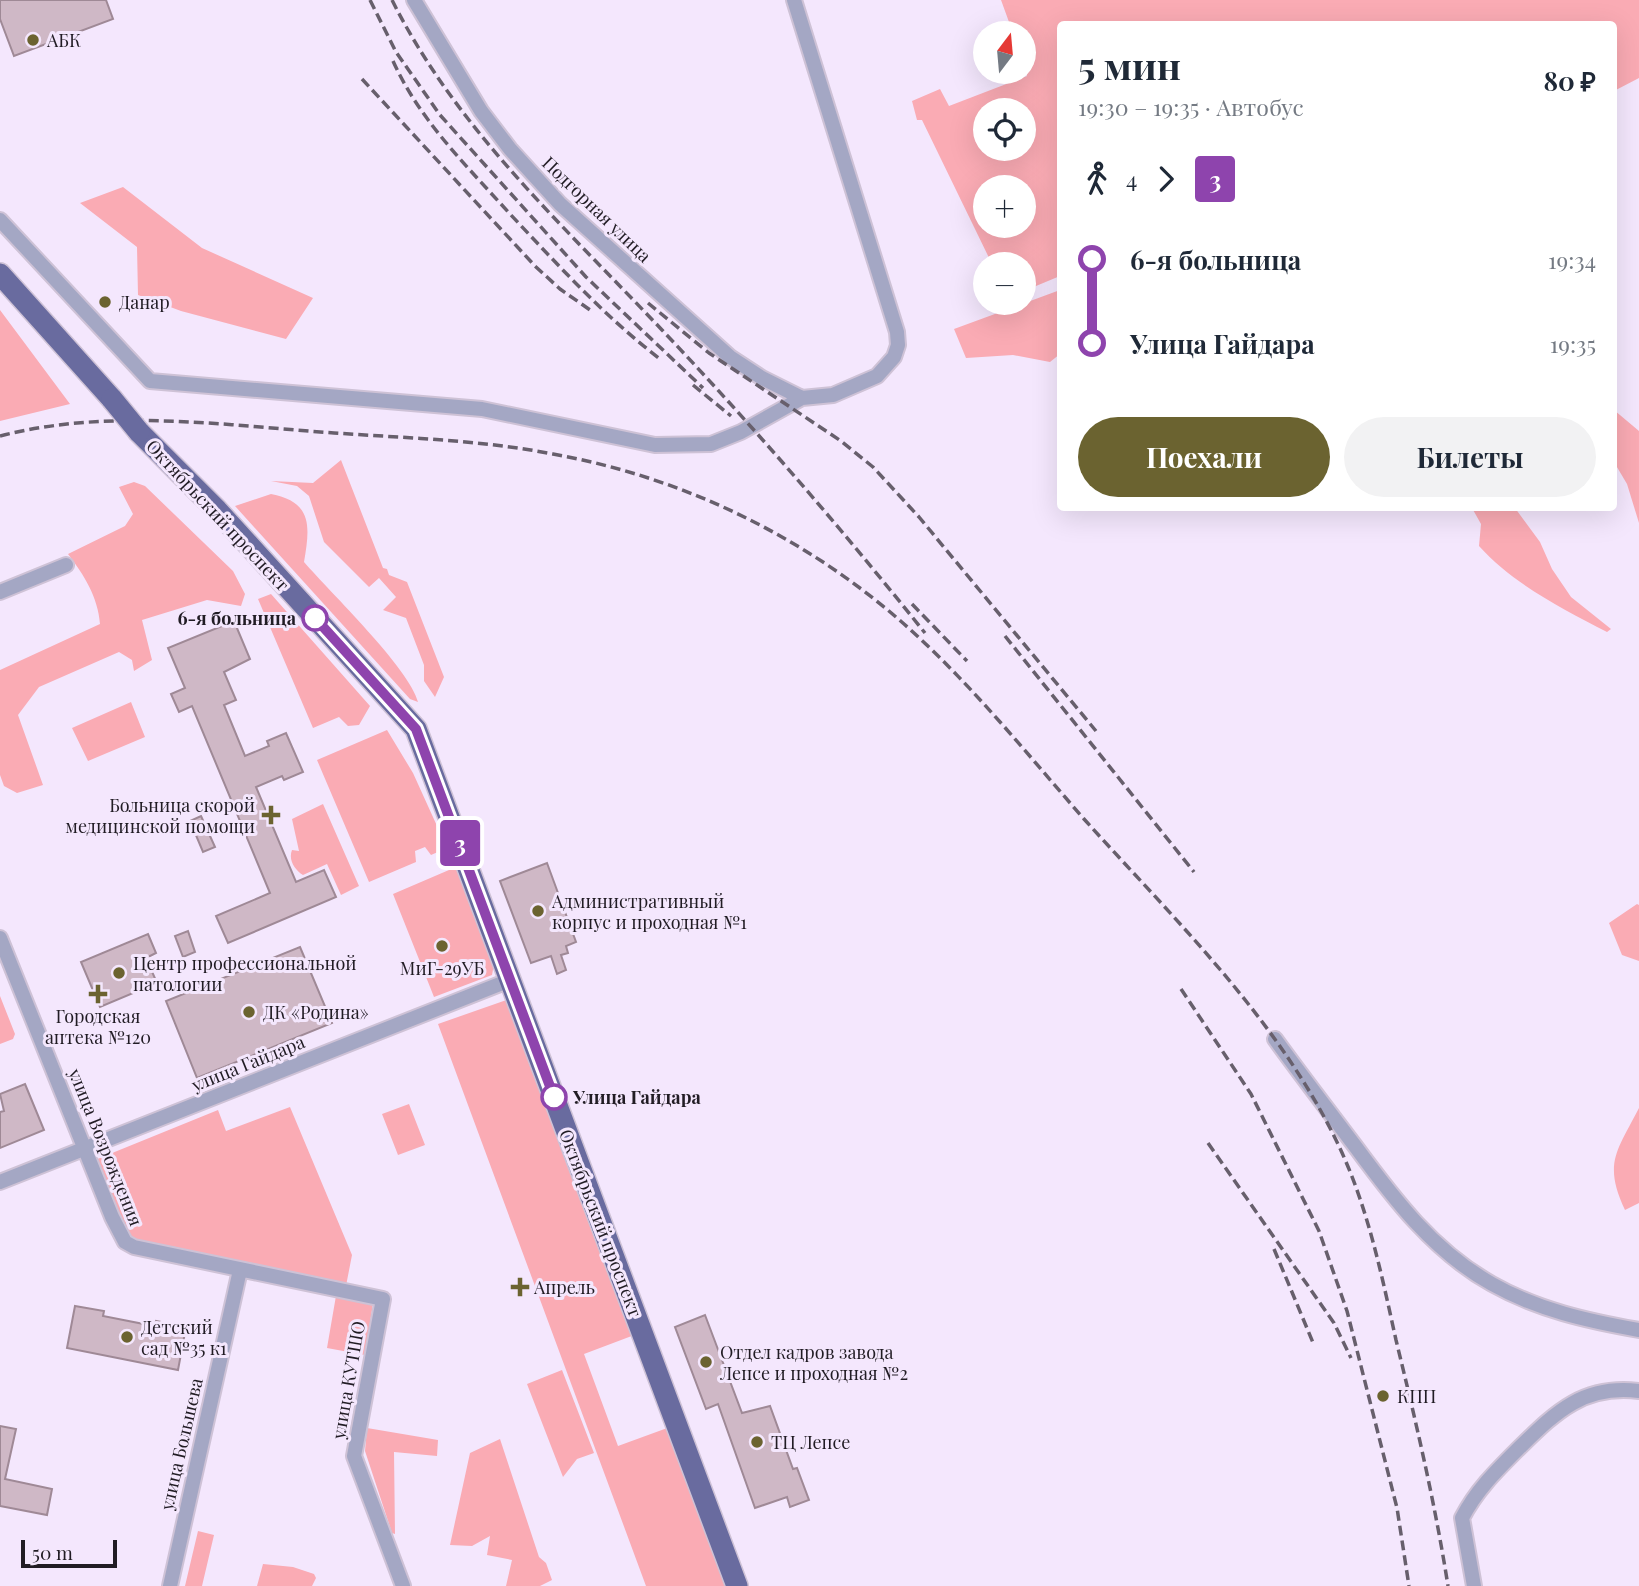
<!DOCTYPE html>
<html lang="ru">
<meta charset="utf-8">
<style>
:root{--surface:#fff;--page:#f2f2f3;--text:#1f2937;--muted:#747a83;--accent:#6b6330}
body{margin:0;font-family:"Playfair Display",serif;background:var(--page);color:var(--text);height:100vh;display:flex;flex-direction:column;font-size:26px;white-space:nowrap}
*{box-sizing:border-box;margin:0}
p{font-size:23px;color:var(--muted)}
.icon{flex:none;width:38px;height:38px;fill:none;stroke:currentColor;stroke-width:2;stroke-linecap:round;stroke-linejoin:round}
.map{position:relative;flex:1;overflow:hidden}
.side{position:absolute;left:1057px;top:21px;width:560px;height:490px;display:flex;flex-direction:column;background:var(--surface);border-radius:7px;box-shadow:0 7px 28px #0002}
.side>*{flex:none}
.badge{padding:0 14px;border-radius:5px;font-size:24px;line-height:46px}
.needle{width:46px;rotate:16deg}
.controls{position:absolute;left:973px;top:21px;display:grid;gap:14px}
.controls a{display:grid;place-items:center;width:63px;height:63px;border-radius:50%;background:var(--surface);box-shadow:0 7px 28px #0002;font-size:35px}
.scale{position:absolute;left:21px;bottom:18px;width:96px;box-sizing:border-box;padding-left:7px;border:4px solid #211c24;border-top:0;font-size:19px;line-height:24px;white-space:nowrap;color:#211c24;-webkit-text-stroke:5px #f4e7fd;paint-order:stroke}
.map>.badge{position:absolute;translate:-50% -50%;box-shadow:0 0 0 4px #fff}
.legs{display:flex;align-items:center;gap:10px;height:77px;padding:0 21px;font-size:23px}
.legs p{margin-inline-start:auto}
.head{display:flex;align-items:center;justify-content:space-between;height:119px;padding:0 21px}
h1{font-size:38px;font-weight:700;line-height:52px}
.cta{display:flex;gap:14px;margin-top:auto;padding:14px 21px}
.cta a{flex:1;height:80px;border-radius:42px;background:var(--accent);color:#fff;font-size:28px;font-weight:700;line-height:80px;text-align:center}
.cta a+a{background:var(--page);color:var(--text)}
ul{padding:0 21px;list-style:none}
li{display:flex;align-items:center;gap:24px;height:84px;font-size:26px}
li i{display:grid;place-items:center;width:10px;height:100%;margin:0 9px;background:currentColor}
li i::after{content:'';width:18px;height:18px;margin:-9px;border:5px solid;border-radius:50%;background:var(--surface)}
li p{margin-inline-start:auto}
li:first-child i{background:linear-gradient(#0000 50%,currentColor 0)}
li:last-child i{background:linear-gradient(currentColor 50%,#0000 0)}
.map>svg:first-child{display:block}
</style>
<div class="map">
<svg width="1639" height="1586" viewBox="0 0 1639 1586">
<rect width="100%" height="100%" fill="#f4e7fd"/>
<path fill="#faabb4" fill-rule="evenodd" d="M1001 0H1639V78L1614 91V24H1060V276L1024 291V264H992L922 120H917L912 101 940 89 949 106 1027 76 1024 65V33H1013ZM985 110H1024V149H985ZM985 187H1024V226H985Z
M123 187 202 248 313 298 286 339 181 311 138 295 137 247 80 203Z
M1060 290V354L1050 362 1013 355 966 358 954 329Z
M0 310 70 404 0 421Z
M1614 410 1639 431V523L1627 484 1614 462Z
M341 460 383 568 387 569 389 575 407 582 444 677 435 697 424 681V665L406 618 383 610 396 597 379 578 369 587 324 542 309 496 297 486 271 481 313 483Z
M134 482 145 486 233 571 245 594 241 606 207 600 142 620 152 660 134 671 132 660 119 652 39 687 18 715 43 785 17 793 4 786 0 775V670L100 624C98 597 84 575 68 554L125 526 133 514 119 487Z
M271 494C313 502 310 527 304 562 330 592 410 669 418 702L410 699 235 506Z
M1472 508H1515L1540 542 1552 569 1571 597 1611 629 1607 632C1563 609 1513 584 1479 546L1481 524Z
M271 594 370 706 359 725 348 726 339 717 313 728 258 599Z
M131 702 145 737 88 761 72 728Z
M387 730 413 773 447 848 431 855 425 847 415 851 416 862 369 882 317 760Z
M323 804 359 886 341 895 327 864 303 875C295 870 288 860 292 850L299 851 292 819Z
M456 867 494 964 492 975 434 997 393 894Z
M1637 904 1639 905V961L1622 955 1609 923Z
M0 996 15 1034 13 1039 0 1044Z
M512 998 637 1334 584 1354 618 1446 670 1427 731 1586H646L438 1024Z
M409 1104 425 1145 398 1155 382 1114Z
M290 1107 352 1255 345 1291 374 1297 365 1355 327 1348 337 1290 134 1247 90 1162 218 1110 226 1131Z
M1639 1108V1203L1625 1210C1603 1163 1617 1151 1639 1108Z
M562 1370 594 1453 577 1459 563 1477 527 1384Z
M367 1428 438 1440 437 1456 394 1452 395 1534 392 1533 365 1451Z
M500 1439 539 1557 546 1563 552 1580 540 1586H506L512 1560 487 1555 490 1536 472 1546 450 1545 470 1453Z
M198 1531 214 1535 202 1586H185Z
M263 1564 293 1567 314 1574 316 1578 312 1586H257Z"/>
<path fill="#cfb8c6" stroke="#9f8996" stroke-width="2" d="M0 0H106L113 19 14 56 0 19Z
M234 621 250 659 224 672 236 700 224 705 245 756 269 746 267 741 286 733 303 772 284 780 282 776 256 787 296 882 324 870 336 897 228 943 216 916 270 893 192 706 179 712 171 694 185 688 168 648Z
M201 816 215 847 203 852 190 821Z
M547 863 576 942 566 946 568 953 561 955 566 970 557 974 551 956 531 963 500 881Z
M188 931 195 952 183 957 175 936Z
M148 934 156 953 146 958 157 983 100 1007 81 962Z
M300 947 332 1023 197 1078 166 1001Z
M25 1084 44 1130 0 1148V1112L4 1111 0 1094Z
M75 1306 104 1311 103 1316 154 1326 156 1321 186 1327 178 1370 67 1348Z
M705 1315 742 1413 770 1406 793 1469 797 1468 809 1500 790 1507 787 1497 755 1508 718 1404 706 1409 675 1327Z
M0 1426 16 1429 5 1479 52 1489 47 1515 0 1506Z"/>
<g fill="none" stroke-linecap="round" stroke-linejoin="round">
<defs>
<path id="minor" d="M414 0 481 111 510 149 560 204 730 357 762 378 802 398
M0 220 150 381 482 409 655 445 711 444 741 432 802 398 833 395 877 376 894 357 898 345 897 332 794 0
M0 592 66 565
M0 938 112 1217 125 1242 134 1247 383 1299 354 1456 403 1586
M1275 1039C1301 1075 1328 1110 1355 1146 1394 1199 1433 1251 1492 1284 1538 1310 1588 1321 1639 1330
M0 1182 510 980
M170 1586 240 1270
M1474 1586 1462 1518C1476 1491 1495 1472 1517 1450 1554 1414 1582 1384 1639 1391"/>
<path id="primary" d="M0 274 112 399
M139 432 217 510 416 729 737 1586"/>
</defs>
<use href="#minor" stroke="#cec2d6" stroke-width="18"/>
<use href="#primary" stroke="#cec2d6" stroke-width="24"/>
<use href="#minor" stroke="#a4a7c4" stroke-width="14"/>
<use href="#primary" stroke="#696b9f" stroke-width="21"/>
<path stroke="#675f6c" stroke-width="3.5" stroke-dasharray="10 5" stroke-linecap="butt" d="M370 0 396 52 440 115 586 277 703 388
M392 0C457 130 564 226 662 330 754 427 841 528 925 633
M393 61C420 121 467 166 510 214 558 265 604 316 660 359
M362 79 535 266 560 289 593 312
M648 303 709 353 841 441 873 467 919 517 1096 731
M693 385 731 416
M0 436C109 408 223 425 334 433 407 438 481 440 553 454 687 478 814 541 914 633 976 690 1029 756 1084 819 1174 919 1276 1017 1336 1140 1367 1203 1381 1272 1396 1340 1416 1422 1435 1503 1448 1586
M912 604 967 661
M1005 636 1194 872
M1181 989 1251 1094 1319 1231 1347 1311 1397 1508 1409 1586
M1208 1143 1334 1323 1351 1358
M1274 1249 1314 1345"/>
<defs>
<path id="primary-bridge" d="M112 399 139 432"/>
</defs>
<use href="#primary-bridge" stroke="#cec2d6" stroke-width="24" stroke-linecap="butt"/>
<use href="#primary-bridge" stroke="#696b9f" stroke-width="21"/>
</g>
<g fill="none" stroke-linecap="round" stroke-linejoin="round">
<defs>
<path id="line-1" d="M315 618 416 729 554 1097"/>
</defs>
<use href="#line-1" stroke="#fff" stroke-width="16"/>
<use href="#line-1" stroke="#8e44ad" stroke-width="10"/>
</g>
<g fill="#6b6330" stroke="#f4e7fd" stroke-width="2.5">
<circle cx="33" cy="40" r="7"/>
<circle cx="105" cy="302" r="7"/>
<path d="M267.5 804.5h7v7h7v7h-7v7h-7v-7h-7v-7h7z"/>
<circle cx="538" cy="911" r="7"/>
<circle cx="442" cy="946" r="7"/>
<circle cx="119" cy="973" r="7"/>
<path d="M94.5 983.5h7v7h7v7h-7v7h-7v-7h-7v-7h7z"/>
<circle cx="249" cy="1012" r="7"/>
<path d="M516.5 1276.5h7v7h7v7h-7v7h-7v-7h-7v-7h7z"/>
<circle cx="127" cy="1337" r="7"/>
<circle cx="706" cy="1362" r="7"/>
<circle cx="1383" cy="1396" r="7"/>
<circle cx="757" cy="1442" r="7"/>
</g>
<g fill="#fff" stroke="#8e44ad" stroke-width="3.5">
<circle cx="315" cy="618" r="12"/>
<circle cx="554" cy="1097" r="12"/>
</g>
<g text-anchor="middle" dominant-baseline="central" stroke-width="6" stroke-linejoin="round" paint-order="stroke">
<g font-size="18" fill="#211c24" stroke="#f4e7fd" text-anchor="start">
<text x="47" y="40">АБК</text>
<text x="119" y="302">Данар</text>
<text x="255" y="805" text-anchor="end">Больница скорой<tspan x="255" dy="21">медицинской помощи</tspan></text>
<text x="552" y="901">Административный<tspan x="552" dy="21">корпус и проходная №1</tspan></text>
<text x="133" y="963">Центр профессиональной<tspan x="133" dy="21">патологии</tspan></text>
<text x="442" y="968" text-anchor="middle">МиГ-29УБ</text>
<text x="263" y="1012">ДК «Родина»</text>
<text x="98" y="1016" text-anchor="middle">Городская<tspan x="98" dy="21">аптека №120</tspan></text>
<text x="534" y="1287">Апрель</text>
<text x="141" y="1327">Детский<tspan x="141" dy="21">сад №35 к1</tspan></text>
<text x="720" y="1352">Отдел кадров завода<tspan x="720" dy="21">Лепсе и проходная №2</tspan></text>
<text x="1397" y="1396">КПП</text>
<text x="771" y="1442">ТЦ Лепсе</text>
</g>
<g font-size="18" fill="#211c24" stroke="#f4e7fd">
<text transform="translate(597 209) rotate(44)">Подгорная улица</text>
<text transform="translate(218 515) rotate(47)">Октябрьский проспект</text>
<text transform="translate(248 1063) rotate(-22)">улица Гайдара</text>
<text transform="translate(106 1147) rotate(68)">улица Возрождения</text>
<text transform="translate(601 1223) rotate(69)">Октябрьский проспект</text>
<text transform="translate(348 1380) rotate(-80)">улица КУТШО</text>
<text transform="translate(181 1444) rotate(-77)">улица Большева</text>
</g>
<g font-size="18" font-weight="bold" fill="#211c24" stroke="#f4e7fd" text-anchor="end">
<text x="296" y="618">6-я больница</text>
<text x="573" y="1097" text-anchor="start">Улица Гайдара</text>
</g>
</g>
</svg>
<div class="controls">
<a><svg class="needle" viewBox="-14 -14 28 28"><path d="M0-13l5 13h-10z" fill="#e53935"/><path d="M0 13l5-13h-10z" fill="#747a83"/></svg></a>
<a><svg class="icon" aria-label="locate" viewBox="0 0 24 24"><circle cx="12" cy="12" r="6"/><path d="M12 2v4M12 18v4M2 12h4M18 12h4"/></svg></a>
<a>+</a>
<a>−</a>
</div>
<div class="scale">50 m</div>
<b class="badge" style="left:460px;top:843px;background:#8e44ad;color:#fff">3</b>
<section class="side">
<div class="head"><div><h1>5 мин</h1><p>19:30 – 19:35 · Автобус</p></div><b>80 ₽</b></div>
<div class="legs"><svg class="icon" aria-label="walk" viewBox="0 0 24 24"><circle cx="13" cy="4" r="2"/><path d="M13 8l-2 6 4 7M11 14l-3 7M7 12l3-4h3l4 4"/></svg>4<svg class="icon" aria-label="forward" viewBox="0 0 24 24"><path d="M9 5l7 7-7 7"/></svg><b class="badge" style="background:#8e44ad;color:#fff">3</b></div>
<ul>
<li><i style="color:#8e44ad"></i><b>6-я больница</b><p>19:34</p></li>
<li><i style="color:#8e44ad"></i><b>Улица Гайдара</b><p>19:35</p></li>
</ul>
<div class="cta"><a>Поехали</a><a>Билеты</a></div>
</section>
</div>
